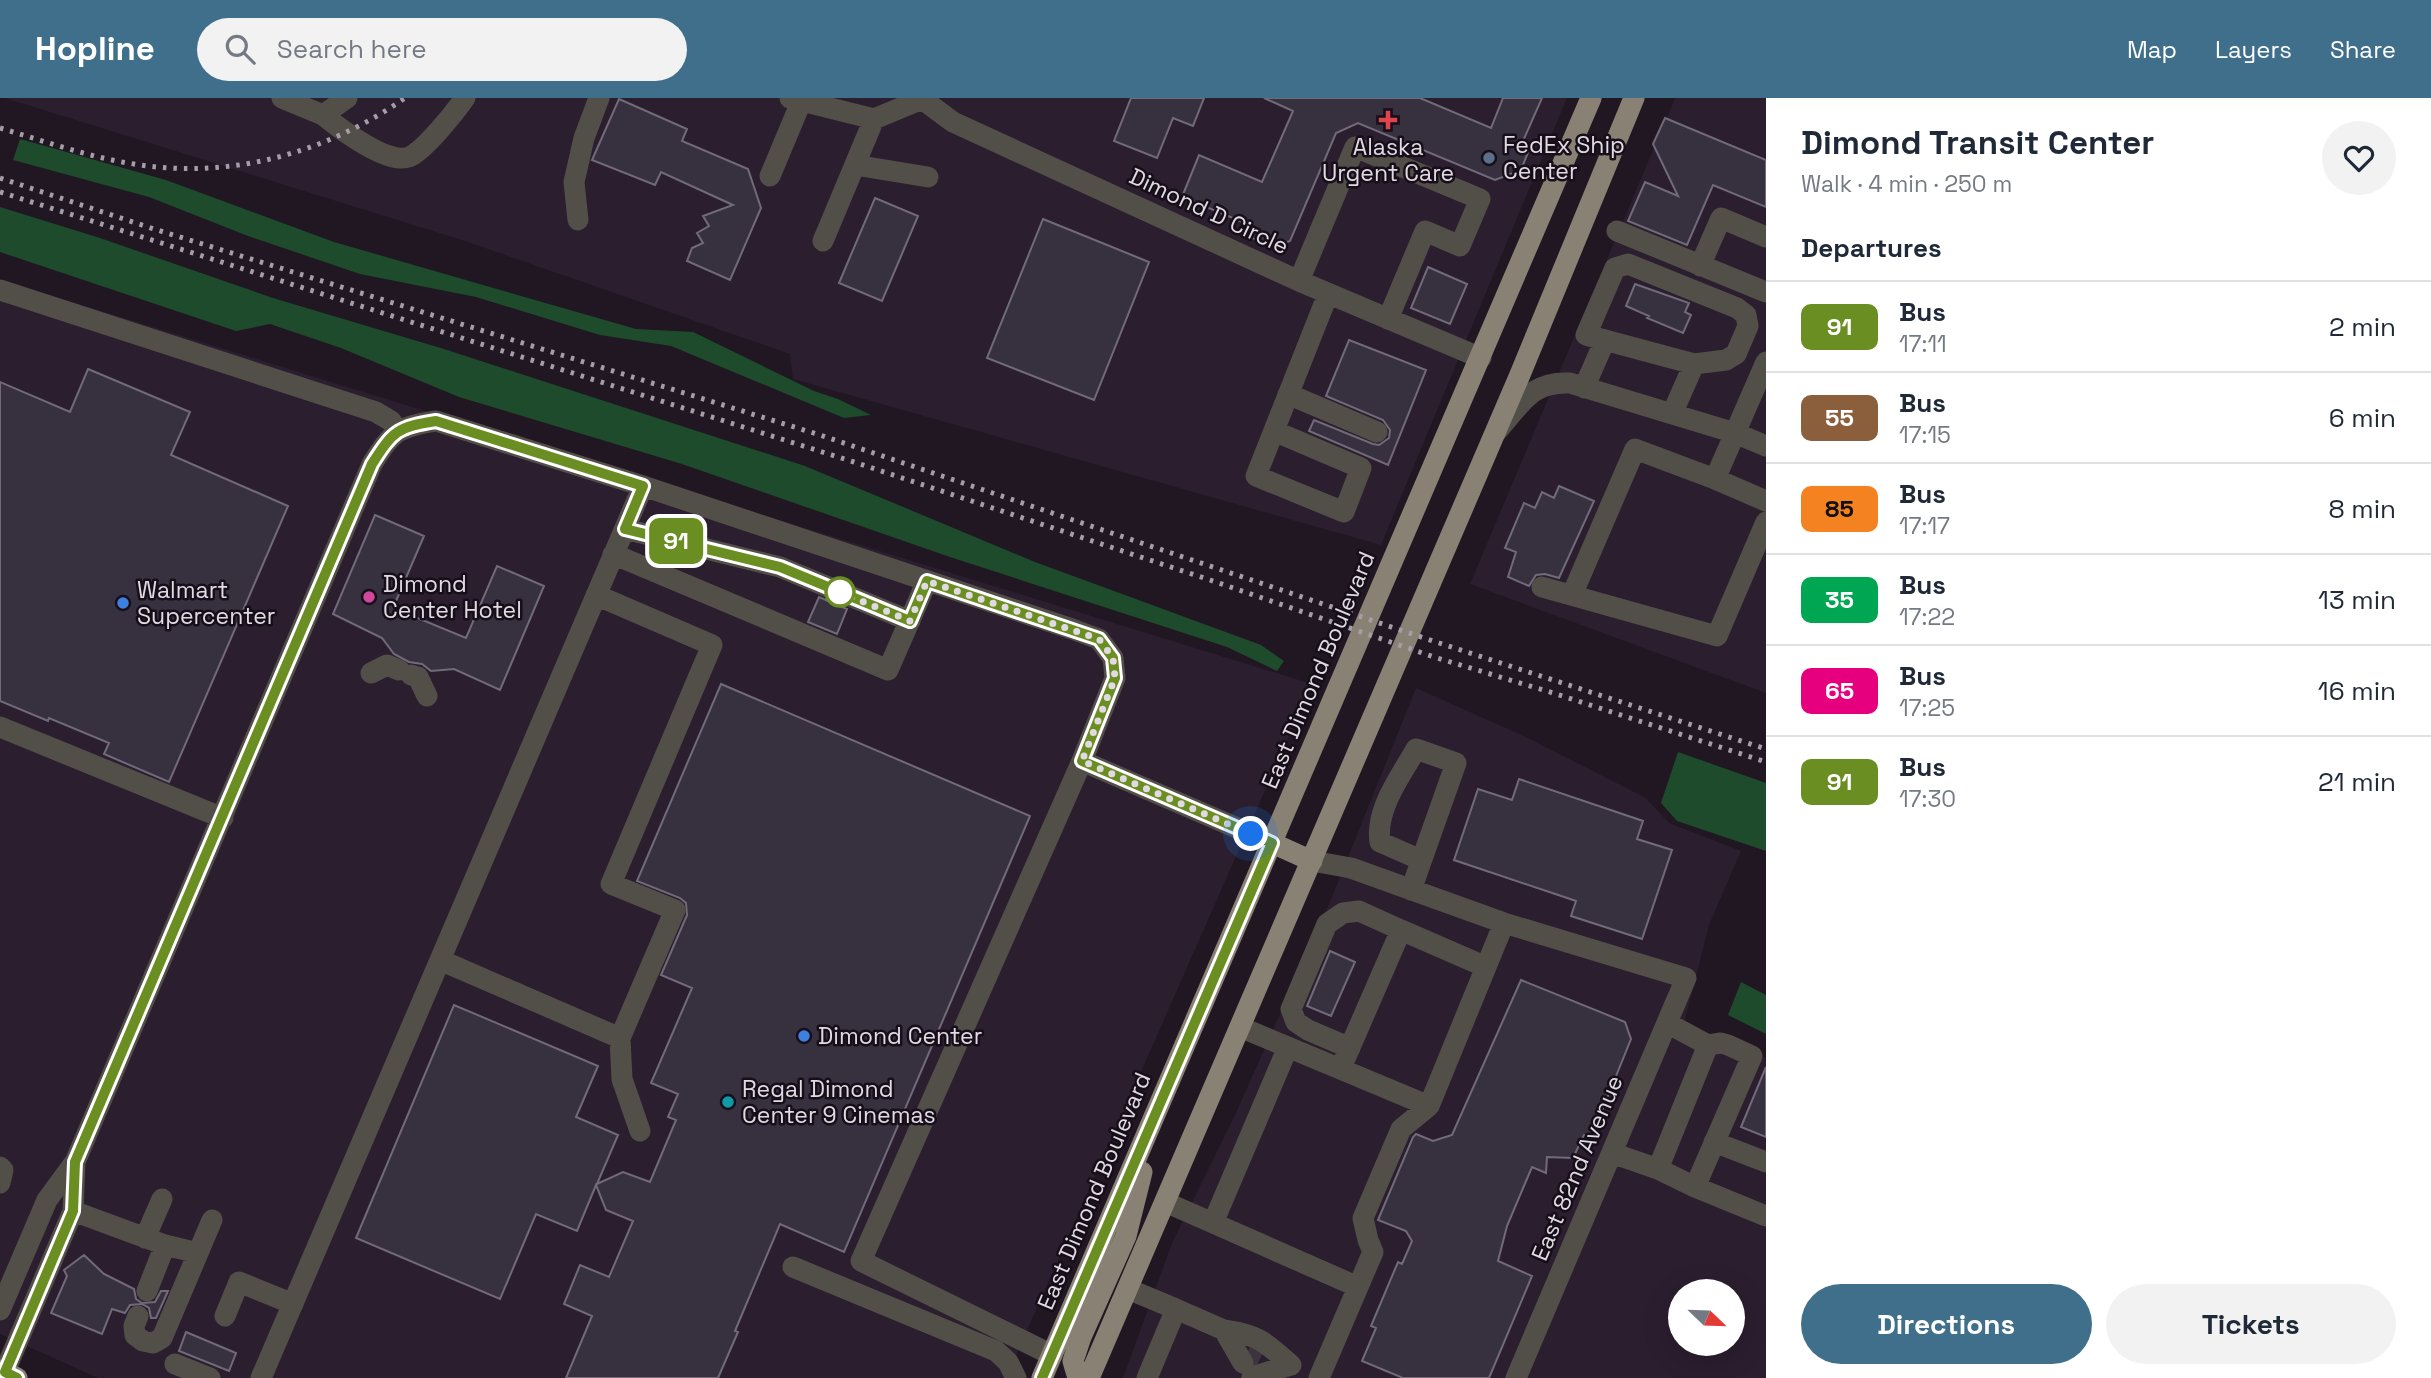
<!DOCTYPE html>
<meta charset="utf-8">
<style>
:root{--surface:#fff;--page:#f2f2f3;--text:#1f2937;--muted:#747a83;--line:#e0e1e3;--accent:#3f6f8a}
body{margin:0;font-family:"Space Grotesk",sans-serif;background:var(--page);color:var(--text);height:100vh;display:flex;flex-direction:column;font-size:26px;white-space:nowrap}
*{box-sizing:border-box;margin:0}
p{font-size:23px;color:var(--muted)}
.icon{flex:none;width:38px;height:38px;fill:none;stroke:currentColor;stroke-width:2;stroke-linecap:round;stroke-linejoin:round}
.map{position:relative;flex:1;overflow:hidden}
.panel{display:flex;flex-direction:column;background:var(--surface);width:665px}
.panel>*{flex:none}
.badge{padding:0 14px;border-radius:10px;font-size:24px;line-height:46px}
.needle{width:46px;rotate:113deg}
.buttons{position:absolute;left:1668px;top:1181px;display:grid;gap:14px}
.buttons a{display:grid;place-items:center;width:77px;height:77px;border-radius:50%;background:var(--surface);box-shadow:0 7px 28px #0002;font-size:35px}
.you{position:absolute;width:35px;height:35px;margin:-18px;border:5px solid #fff;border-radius:50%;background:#1a73e8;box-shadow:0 0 0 10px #1a73e833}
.map>.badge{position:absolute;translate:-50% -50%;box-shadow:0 0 0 4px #fff}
h2{padding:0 35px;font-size:26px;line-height:63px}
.round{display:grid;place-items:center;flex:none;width:74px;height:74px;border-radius:37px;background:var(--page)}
.summary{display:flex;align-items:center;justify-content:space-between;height:119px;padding:0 35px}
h1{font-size:33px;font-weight:700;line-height:52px}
.primary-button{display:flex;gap:14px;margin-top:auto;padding:14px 35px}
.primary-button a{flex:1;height:80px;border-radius:42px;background:var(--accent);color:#fff;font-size:28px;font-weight:700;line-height:80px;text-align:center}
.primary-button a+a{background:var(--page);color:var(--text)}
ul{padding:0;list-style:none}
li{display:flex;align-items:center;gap:21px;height:91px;padding:0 35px;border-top:2px solid var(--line)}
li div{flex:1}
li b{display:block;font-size:26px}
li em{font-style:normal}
li .badge{min-width:77px;font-weight:700;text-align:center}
header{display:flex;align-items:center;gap:42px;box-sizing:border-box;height:98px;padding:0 35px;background:var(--accent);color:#fff}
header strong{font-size:33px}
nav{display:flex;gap:38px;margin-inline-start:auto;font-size:24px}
.search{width:490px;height:63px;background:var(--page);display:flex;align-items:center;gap:18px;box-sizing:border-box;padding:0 24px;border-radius:38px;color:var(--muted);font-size:26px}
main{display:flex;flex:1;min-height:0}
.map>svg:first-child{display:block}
</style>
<header>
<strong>Hopline</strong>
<div class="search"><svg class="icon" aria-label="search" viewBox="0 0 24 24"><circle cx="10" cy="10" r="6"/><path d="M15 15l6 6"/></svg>Search here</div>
<nav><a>Map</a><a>Layers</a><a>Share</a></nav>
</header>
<main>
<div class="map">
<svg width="1766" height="1280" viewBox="0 0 1766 1280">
<rect width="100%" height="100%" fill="#201723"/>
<path fill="#2b1e2f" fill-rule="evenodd" d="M5 0H1567L1381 447 793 281 790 256 465 143Z
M1675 0H1766V595L1470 486Z
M0 182 1312 586 1006 1280H98L0 1236Z
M1416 590 1528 640 1646 700 1669 725 1741 753 1709 827 1683 930 1766 960V1280H1123L1172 1145 1235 1017 1332 799ZM1680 1194H1732V1246H1680Z"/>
<path fill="#1d4b2b" d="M20 41 166 82 334 144 636 231 693 234 814 293 838 301 871 317 844 320 671 248 600 237 476 199 360 176 248 138 149 99 13 62Z
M0 109 100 140 273 200 444 251 805 368 1035 464 1261 547 1284 563 1277 573 1227 549 950 459 682 366 459 299 341 250 270 226 236 233 0 154Z
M1678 654 1766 685V753L1677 723 1661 705Z
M1741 884 1766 897V936L1728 917Z"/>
<path fill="#37313f" stroke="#716a7a" stroke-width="2" d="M1131 0H1204L1193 28 1173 20 1157 60 1114 43Z
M1264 0H1420L1491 30 1503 0H1542L1523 43 1531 47 1521 72 1495 82 1358 25 1336 35 1290 143 1274 149 1240 135 1245 125 1182 99 1199 57 1262 84 1293 13Z
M619 1 687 31 682 43 748 71 761 110 730 182 687 163 692 150 703 145 697 135 709 128 703 118 733 107 661 74 655 87 592 62Z
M1665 20 1766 62V109L1713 87 1687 147 1628 123 1645 84 1678 98 1653 46Z
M875 100 918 118 882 203 839 185Z
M1043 121 1149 164 1094 302 987 260Z
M1428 169 1467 186 1450 226 1411 210Z
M1635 186 1689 205 1685 214 1691 217 1683 235 1647 220 1649 218 1626 208Z
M1349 242 1426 272 1388 367 1309 333 1314 322 1373 346 1379 347 1389 340 1390 332 1383 322 1326 298Z
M88 271 190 314 171 357 288 408 169 684 104 656 109 645 49 620 48 623 0 603V284L70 314Z
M1559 388 1594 403 1559 480 1545 476 1536 477 1529 488 1508 479 1516 454 1505 450 1524 405 1535 410 1542 394 1554 400Z
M375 417 424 438 393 510 466 540 497 468 544 488 500 592 454 571 431 573 422 566 409 564 394 556 382 540 333 516Z
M819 499 847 511 837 536 808 524Z
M721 586 1030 718 844 1154 780 1126 735 1233 738 1234 718 1280H566L592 1218 564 1206 580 1167 609 1179 633 1123 606 1112 596 1087 577 1133 536 1116 500 1201 356 1140 454 907 598 968 576 1019 618 1037 597 1086 623 1074 650 1084 676 1022 668 1019 678 996 651 985 692 890 661 877 687 817 686 805 680 800 637 783Z
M1519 681 1643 723 1637 741 1672 752 1642 841 1571 818 1576 803 1454 762 1478 691 1512 702Z
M1330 853 1355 864 1331 918 1307 908Z
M1521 882 1625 924 1631 941 1591 1040 1584 1037 1573 1060 1547 1059 1546 1075 1532 1069 1507 1128 1498 1163 1532 1178 1489 1280H1403L1362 1263 1376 1230 1371 1228 1398 1164 1402 1166 1412 1143 1406 1133 1378 1122 1413 1039 1416 1036 1433 1043 1452 1037Z
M1766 969V1039L1741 1029Z
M84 1157 104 1176 134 1191 136 1201 142 1205 155 1204 161 1193H168L156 1220H151L149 1210 142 1206 130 1207 125 1215 112 1211 102 1236 51 1215 67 1178 64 1172Z
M186 1234 236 1255 229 1273 179 1253Z"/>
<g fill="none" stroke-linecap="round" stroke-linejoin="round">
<path stroke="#3d3440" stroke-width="21" stroke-dasharray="21 10" stroke-linecap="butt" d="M1247 1255 1260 1261"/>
<path stroke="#524e48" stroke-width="21" d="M282 0 323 17 347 0
M790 0 874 21 922 1
M922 1 953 24 1299 183 1481 260
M323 17C339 30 387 67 409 59 424 53 455 14 465 0
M855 67 928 79
M770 78 801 4
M578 122 574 84 584 40 599 0
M1617 133 1766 194
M823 143 874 21
M1628 166 1737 210 1746 217 1748 228 1736 256 1726 262 1694 266 1586 237 1615 170Z
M1700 168 1721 120 1766 139
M1299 183 1355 49 1480 101 1460 148 1425 133 1388 221
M0 192 376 314 391 323 398 333
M1766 264 1715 381 1766 403
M1584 290 1605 242
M1288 296 1377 334
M1672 316 1694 266
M1274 333 1361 370 1344 414 1256 378C1280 317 1304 257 1328 196
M1497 333C1522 306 1530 283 1570 285L1735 335 1766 348
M625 431 780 469 910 523
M613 456 888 572 927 483
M1542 489 1717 538 1766 424
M1572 497 1635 351 1715 381
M371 575 387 567 399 572
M411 577 418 579 427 598
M0 629 223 720
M1082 663 1272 745
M1312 763 1351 770 1504 825 1686 880 1516 1280
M1411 792 1456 665 1416 651C1401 678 1375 711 1380 744L1421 762
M440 862 620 940 675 812 611 786 712 547 596 497
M1240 929 1429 1008 1504 825
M620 940 622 981 640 1033
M1350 950 1308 932 1296 924 1291 911 1327 826 1343 815 1359 813 1401 832
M1344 963 1401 832 1486 869
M1714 1044 1766 1064
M1612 1055 1658 1071 1708 947
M0 1069 3 1072 0 1085
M1658 1071 1695 1089 1752 958 1728 947 1721 945 1708 947 1667 925
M1695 1089 1766 1118
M1165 1104 1213 1125 1288 949
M73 1113 165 1147 198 1155
M1213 1125 1358 1189
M145 1140 162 1101
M793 1169 996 1253 1008 1264 1016 1280
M1128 1191 1176 1211 1147 1280
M147 1193 165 1147
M1176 1211 1224 1232 1243 1265
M0 1212 47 1102 75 1064 372 366C393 333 397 329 436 323L643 388 1072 531 1099 541 1113 560 1115 580 1082 663 861 1163 1052 1257
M138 1218 134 1228 135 1237 143 1243 153 1245 162 1240 212 1122
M225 1218 239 1184 293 1206
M1224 1232C1259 1237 1265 1244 1291 1267
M175 1266 210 1280
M1252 1279 1291 1267
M2 1280 73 1113 75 1064
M261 1280 643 388
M1319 1280 1373 1154 1368 1142 1363 1120 1401 1031 1429 1008"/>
<path stroke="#898274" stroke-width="21" d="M1272 745 1312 763
M0 1272 17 1280
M1042 1280 1591 0
M1078 1280 1073 1263 1081 1239 1126 1138 1142 1074
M1089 1280 1519 279 1634 0"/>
<path stroke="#a59ea8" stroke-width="5" stroke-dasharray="3.5 7" stroke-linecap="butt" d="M0 30C44 43 88 59 134 66 230 82 326 55 405 0
M0 80 154 131 820 337 1439 545 1766 651
M0 94 854 364 1210 482 1434 559 1553 595 1766 664"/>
</g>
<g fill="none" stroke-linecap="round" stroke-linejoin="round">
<defs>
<path id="line" d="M17 1280 5 1274 73 1113 75 1064 372 366C393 333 397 329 436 323L643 388 625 431 780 469 910 523 927 483 1099 541 1113 560 1115 580 1082 663 1272 745 1042 1280"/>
</defs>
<use href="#line" stroke="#fff" stroke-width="16"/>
<use href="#line" stroke="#6b8e23" stroke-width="10"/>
<path stroke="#e1dae3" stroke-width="7" stroke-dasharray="0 12.6" d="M840 494 910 523 927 483 1099 541 1113 560 1115 580 1082 663 1251 736"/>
</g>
<path fill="#e0444e" stroke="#160e19" stroke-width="2.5" d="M1384.5 11.5h7v7h7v7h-7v7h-7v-7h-7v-7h7z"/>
<circle fill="#5c6f8a" stroke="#160e19" stroke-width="2.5" cx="1489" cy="60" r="7"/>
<circle fill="#fff" stroke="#6b8e23" stroke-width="3.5" cx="840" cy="494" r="14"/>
<circle fill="#d1479c" stroke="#160e19" stroke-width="2.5" cx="369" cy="499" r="7"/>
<g fill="#3f7fe0" stroke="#160e19" stroke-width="2.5">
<circle cx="123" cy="505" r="7"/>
<circle cx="804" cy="938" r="7"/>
</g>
<circle fill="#0f9aa8" stroke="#160e19" stroke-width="2.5" cx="728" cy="1004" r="7"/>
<g text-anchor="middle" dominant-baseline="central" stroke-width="5" stroke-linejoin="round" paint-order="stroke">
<g font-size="23" fill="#e1dae3" stroke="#160e19" text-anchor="start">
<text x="1503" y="47">FedEx Ship<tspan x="1503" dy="26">Center</tspan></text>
<text x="1388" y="49" text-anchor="middle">Alaska<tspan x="1388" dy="26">Urgent Care</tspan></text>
<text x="383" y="486">Dimond<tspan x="383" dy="26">Center Hotel</tspan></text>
<text x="137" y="492">Walmart<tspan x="137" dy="26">Supercenter</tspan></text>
<text x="818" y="938">Dimond Center</text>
<text x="742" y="991">Regal Dimond<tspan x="742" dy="26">Center 9 Cinemas</tspan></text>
</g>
<g font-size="23" fill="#e1dae3" stroke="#160e19">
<text transform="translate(1209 113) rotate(25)">Dimond D Circle</text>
<text transform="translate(1318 572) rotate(-67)">East Dimond Boulevard</text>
<text transform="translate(1577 1070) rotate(-67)">East 82nd Avenue</text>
<text transform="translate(1094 1093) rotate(-67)">East Dimond Boulevard</text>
</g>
</g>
</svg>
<div class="buttons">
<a><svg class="needle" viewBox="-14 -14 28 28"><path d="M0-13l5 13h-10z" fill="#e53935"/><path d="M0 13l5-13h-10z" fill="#747a83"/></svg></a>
</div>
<div class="you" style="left:1251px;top:736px"></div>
<b class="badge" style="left:676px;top:443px;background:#6b8e23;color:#fff">91</b>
</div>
<section class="panel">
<div class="summary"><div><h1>Dimond Transit Center</h1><p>Walk · 4 min · 250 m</p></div><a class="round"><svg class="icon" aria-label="heart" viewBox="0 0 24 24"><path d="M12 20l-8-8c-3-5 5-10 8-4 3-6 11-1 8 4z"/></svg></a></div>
<h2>Departures</h2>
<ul>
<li><span class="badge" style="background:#6b8e23;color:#fff">91</span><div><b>Bus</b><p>17:11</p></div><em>2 min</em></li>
<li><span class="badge" style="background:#8b5e3c;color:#fff">55</span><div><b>Bus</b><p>17:15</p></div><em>6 min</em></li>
<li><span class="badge" style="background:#f58220;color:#111">85</span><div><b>Bus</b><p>17:17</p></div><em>8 min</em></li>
<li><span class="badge" style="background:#00a651;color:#fff">35</span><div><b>Bus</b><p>17:22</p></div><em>13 min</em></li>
<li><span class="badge" style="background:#e6007e;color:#fff">65</span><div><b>Bus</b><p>17:25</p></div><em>16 min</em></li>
<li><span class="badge" style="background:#6b8e23;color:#fff">91</span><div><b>Bus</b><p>17:30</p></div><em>21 min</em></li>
</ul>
<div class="primary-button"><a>Directions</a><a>Tickets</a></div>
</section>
</main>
